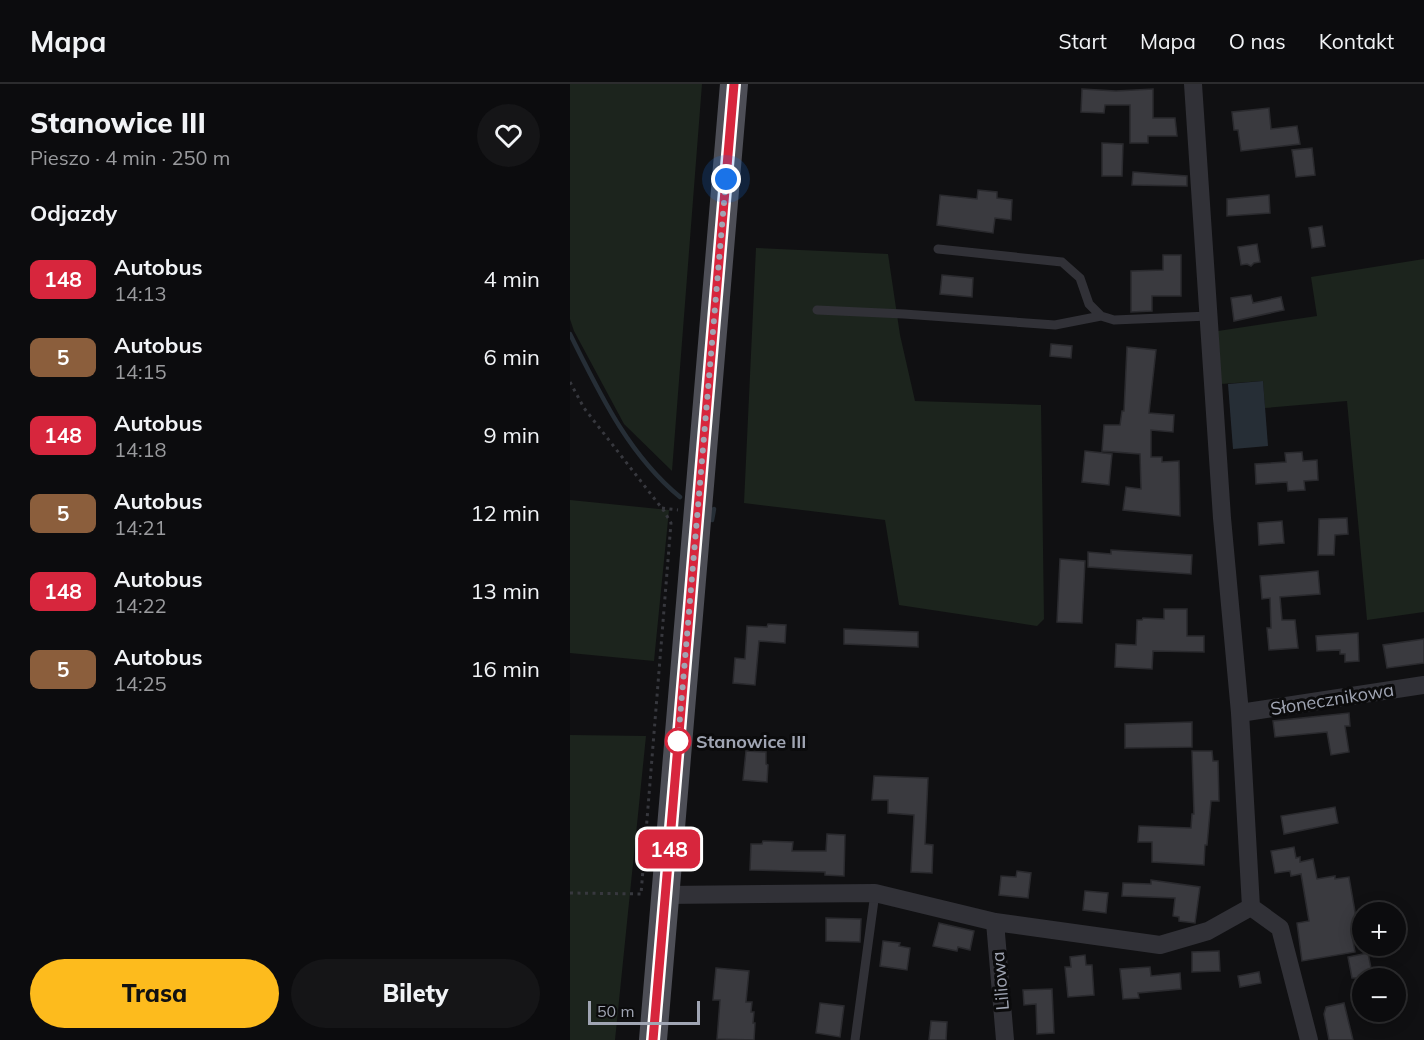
<!DOCTYPE html>
<html lang="pl">
<meta charset="utf-8">
<style>
:root{--surface:#0c0c0e;--page:#151517;--text:#f1f3f6;--muted:#9a9b9e;--line:#2c2c2e;--accent:#fdbb1d}
body{margin:0;font-family:Mulish,sans-serif;background:var(--page);color:var(--text);height:100vh;display:flex;flex-direction:column;font-size:22px;white-space:nowrap}
*{box-sizing:border-box;margin:0}
p{font-size:20px;color:var(--muted)}
.icon{flex:none;width:33px;height:33px;fill:none;stroke:currentColor;stroke-width:2;stroke-linecap:round;stroke-linejoin:round}
.map{position:relative;flex:1;overflow:hidden}
.details{display:flex;flex-direction:column;background:var(--surface);width:570px}
.details>*{flex:none}
.badge{padding:0 12px;border-radius:9px;font-size:21px;line-height:39px}
.controls{position:absolute;left:782px;top:818px;display:grid;gap:12px}
.controls a{display:grid;place-items:center;width:54px;height:54px;border-radius:50%;background:var(--surface);box-shadow:0 3px 15px #0003,0 0 0 2px var(--line);font-size:30px}
.scale{position:absolute;left:18px;bottom:15px;width:112px;box-sizing:border-box;padding-left:6px;border:3px solid #a0a5b3;border-top:0;font-size:16px;line-height:21px;white-space:nowrap;color:#a0a5b3;-webkit-text-stroke:4px #0b0b0c;paint-order:stroke}
.you{position:absolute;width:30px;height:30px;margin:-15px;border:4px solid #fff;border-radius:50%;background:#1a73e8;box-shadow:0 0 0 9px #1a73e833}
.map>.badge{position:absolute;translate:-50% -50%;box-shadow:0 0 0 3px #fff}
h2{padding:0 30px;font-size:22px;line-height:54px}
.round{display:grid;place-items:center;flex:none;width:63px;height:63px;border-radius:32px;background:var(--page)}
.head{display:flex;align-items:center;justify-content:space-between;height:102px;padding:0 30px}
h1{font-size:28px;font-weight:800;line-height:45px}
.cta{display:flex;gap:12px;margin-top:auto;padding:12px 30px}
.cta a{flex:1;height:69px;border-radius:36px;background:var(--accent);color:#111;font-size:24px;font-weight:800;line-height:69px;text-align:center}
.cta a+a{background:var(--page);color:var(--text)}
ul{padding:0;list-style:none}
li{display:flex;align-items:center;gap:18px;height:78px;padding:0 30px}
li div{flex:1}
li b{display:block;font-size:22px}
li em{font-style:normal}
li .badge{min-width:66px;font-weight:700;text-align:center}
header{display:flex;align-items:center;gap:36px;box-sizing:border-box;height:84px;padding:0 30px;background:var(--surface);border-bottom:2px solid var(--line)}
header strong{font-size:28px}
nav{display:flex;gap:33px;margin-inline-start:auto;font-size:21px}
main{display:flex;flex:1;min-height:0}
.map>svg:first-child{display:block}
</style>
<header>
<strong>Mapa</strong>
<nav><a>Start</a><a>Mapa</a><a>O nas</a><a>Kontakt</a></nav>
</header>
<main>
<section class="details">
<div class="head"><div><h1>Stanowice III</h1><p>Pieszo · 4 min · 250 m</p></div><a class="round"><svg class="icon" aria-label="heart" viewBox="0 0 24 24"><path d="M12 20l-8-8c-3-5 5-10 8-4 3-6 11-1 8 4z"/></svg></a></div>
<h2>Odjazdy</h2>
<ul>
<li><span class="badge" style="background:#d7263d;color:#fff">148</span><div><b>Autobus</b><p>14:13</p></div><em>4 min</em></li>
<li><span class="badge" style="background:#8b5e3c;color:#fff">5</span><div><b>Autobus</b><p>14:15</p></div><em>6 min</em></li>
<li><span class="badge" style="background:#d7263d;color:#fff">148</span><div><b>Autobus</b><p>14:18</p></div><em>9 min</em></li>
<li><span class="badge" style="background:#8b5e3c;color:#fff">5</span><div><b>Autobus</b><p>14:21</p></div><em>12 min</em></li>
<li><span class="badge" style="background:#d7263d;color:#fff">148</span><div><b>Autobus</b><p>14:22</p></div><em>13 min</em></li>
<li><span class="badge" style="background:#8b5e3c;color:#fff">5</span><div><b>Autobus</b><p>14:25</p></div><em>16 min</em></li>
</ul>
<div class="cta"><a>Trasa</a><a>Bilety</a></div>
</section>
<div class="map">
<svg width="854" height="956" viewBox="0 0 854 956">
<rect width="100%" height="100%" fill="#101012"/>
<path fill="#1c241d" d="M0 0H132L102 387 54 340 4 247 0 235Z
M186 164 318 170 330 251 345 317 471 321 474 535 467 542 329 521 315 436 174 419Z
M854 175V528L797 536 777 317 695 324 693 297 651 300 648 247 747 232 741 193Z
M0 416 99 426 84 577 0 569Z
M0 651 76 652 45 956H0Z"/>
<path fill="#262e36" d="M693 297 698 362 663 365 658 300Z"/>
<g fill="none" stroke-linecap="round" stroke-linejoin="round">
<path stroke="#262e36" stroke-width="4.5" d="M0 250C30 310 58 370 110 413
M142 436 144 425"/>
</g>
<path fill="#3a3a3f" stroke="#2a2a2e" stroke-width="1.5" d="M512 5 546 7 583 5V34H605L607 52H578V59H560V21H535L534 29 511 28Z
M699 24 701 45 727 42 730 60 671 67 668 46H664L662 28Z
M532 59 553 60 552 92H532Z
M742 64 745 91 726 93 722 66Z
M563 88 617 92V102L562 101Z
M408 106 427 108V114L442 116 441 136 425 134 423 149 367 141 370 111 407 115Z
M699 111 700 129 657 132V115Z
M752 142 755 162 742 164 739 144Z
M687 160 690 178 684 179 681 182 677 180 671 181 668 163Z
M593 171H611V212H582V227L561 228V187L593 186Z
M372 191 403 194 402 213 370 210Z
M681 211 683 219 711 213 714 226 664 237 661 214Z
M481 260 502 262 501 274 480 272Z
M557 263 586 266 579 329 604 331 603 348 581 346V373H592V378L609 377 610 432 553 426 556 403 571 405 570 370 532 367 534 341H550L552 327H554Z
M515 367 542 370 539 401 512 398Z
M732 368 733 377 747 376 748 396 734 397 735 406 718 407 717 398 686 400 685 380 716 378 715 369Z
M777 434 778 450 765 451 764 471H748L749 435Z
M712 437 714 459 689 461 688 439Z
M541 466 622 471 621 490 518 483V468L541 470Z
M490 475 515 477 512 539 487 538Z
M748 487 750 510 710 513 712 536H725L728 564 699 566 697 544H701L700 514 692 515 690 492Z
M594 525H617V552H634V568L583 567 582 585 545 583 546 560 566 561 567 536H572L573 534 594 535Z
M198 540 216 541 215 559 189 557 185 601 163 599 165 574 175 575 177 542 197 543Z
M274 545 348 548V563L274 560Z
M788 549 789 577 775 578V570H770V566L747 567 746 552Z
M854 555V579L817 584 813 561Z
M779 629 780 642H775L779 668 761 671 757 648 705 653 703 637Z
M622 638V663L555 664V640Z
M176 667 196 668V680L198 681 197 698 173 696Z
M622 667H642L643 677H648L649 717H641L637 761H635L634 781 582 778V758H568L569 742 621 744 622 730H624Z
M304 692 358 694 355 760 363 761 362 789 341 788 344 731 318 729V716H302Z
M765 723 768 739 714 750 711 732Z
M257 750 275 751 274 792 255 791V788L180 786 181 760H192L193 757 223 758 222 767H256Z
M724 763 726 774 730 773V778L743 775 747 795 765 792V795L779 793 788 845 781 846 785 868 732 877 727 839 739 837 731 790 721 792 720 787 705 789 701 767Z
M447 787 461 789 458 814 429 811 431 792 446 793Z
M581 796 630 803 625 839 609 837V833L603 832 605 814 552 812 553 799 581 800Z
M515 807 538 809 536 829 513 826Z
M256 834 291 835 290 858 256 857Z
M369 839 404 847 400 866 388 863 387 867 363 862Z
M313 857 330 859 329 862 340 864 337 886 310 882Z
M649 867 650 887 622 888V868Z
M798 869 803 894H782L778 873Z
M515 871 516 881H522L524 911 498 913 495 883H501L500 873Z
M580 883 581 892 610 889 611 905 568 909 569 914 553 915 550 885Z
M146 884 179 887 176 918H182L181 928H184L183 939H185L184 956 147 955 150 916H143Z
M689 888 691 899 670 903 668 892Z
M482 905 484 949 467 950 466 920 454 921 453 906Z
M250 919 274 922 270 953 246 949Z
M774 919 783 956H759L754 930 756 923Z
M361 937 377 938 376 956H359Z"/>
<g fill="none" stroke-linecap="round" stroke-linejoin="round">
<path stroke="#37383e" stroke-width="3" stroke-dasharray="3 4.5" stroke-linecap="butt" d="M0 298 14 324 94 427 101 439 71 810
M92 424 108 426
M0 809 73 810"/>
<path stroke="#313137" stroke-width="9" d="M368 165 492 178 510 194 519 220 531 232 544 236 639 232
M247 226 334 230 485 241 531 232
M285 956 305 809"/>
<path stroke="#313137" stroke-width="18" d="M623 0 652 434 670 629 681 823 710 844 739 956
M670 629 854 601
M94 811 305 809 425 838 590 861 638 847 681 823
M425 838 435 956"/>
<path stroke="#4d4e56" stroke-width="28" d="M83 956 164 0"/>
</g>
<g fill="none" stroke-linecap="round" stroke-linejoin="round">
<defs>
<path id="line" d="M83 956 164 0"/>
</defs>
<use href="#line" stroke="#fff" stroke-width="14"/>
<use href="#line" stroke="#d7263d" stroke-width="9"/>
<path stroke="#a0a5b3" stroke-width="6" stroke-dasharray="0 10.8" d="M108 657 156 95"/>
</g>
<circle fill="#fff" stroke="#d7263d" stroke-width="3" cx="108" cy="657" r="12"/>
<g text-anchor="middle" dominant-baseline="central" stroke-width="6" stroke-linejoin="round" paint-order="stroke">
<g font-size="18" fill="#a0a5b3" stroke="#0b0b0c">
<text transform="translate(762 615) rotate(-9)">Słonecznikowa</text>
<text transform="translate(430 897) rotate(-95)">Liliowa</text>
</g>
<g font-size="18" font-weight="bold" fill="#a0a5b3" stroke="#0b0b0c" text-anchor="start">
<text x="126" y="657">Stanowice III</text>
</g>
</g>
</svg>
<div class="controls">
<a>+</a>
<a>−</a>
</div>
<div class="scale">50 m</div>
<div class="you" style="left:156px;top:95px"></div>
<b class="badge" style="left:99px;top:765px;background:#d7263d;color:#fff">148</b>
</div>
</main>
